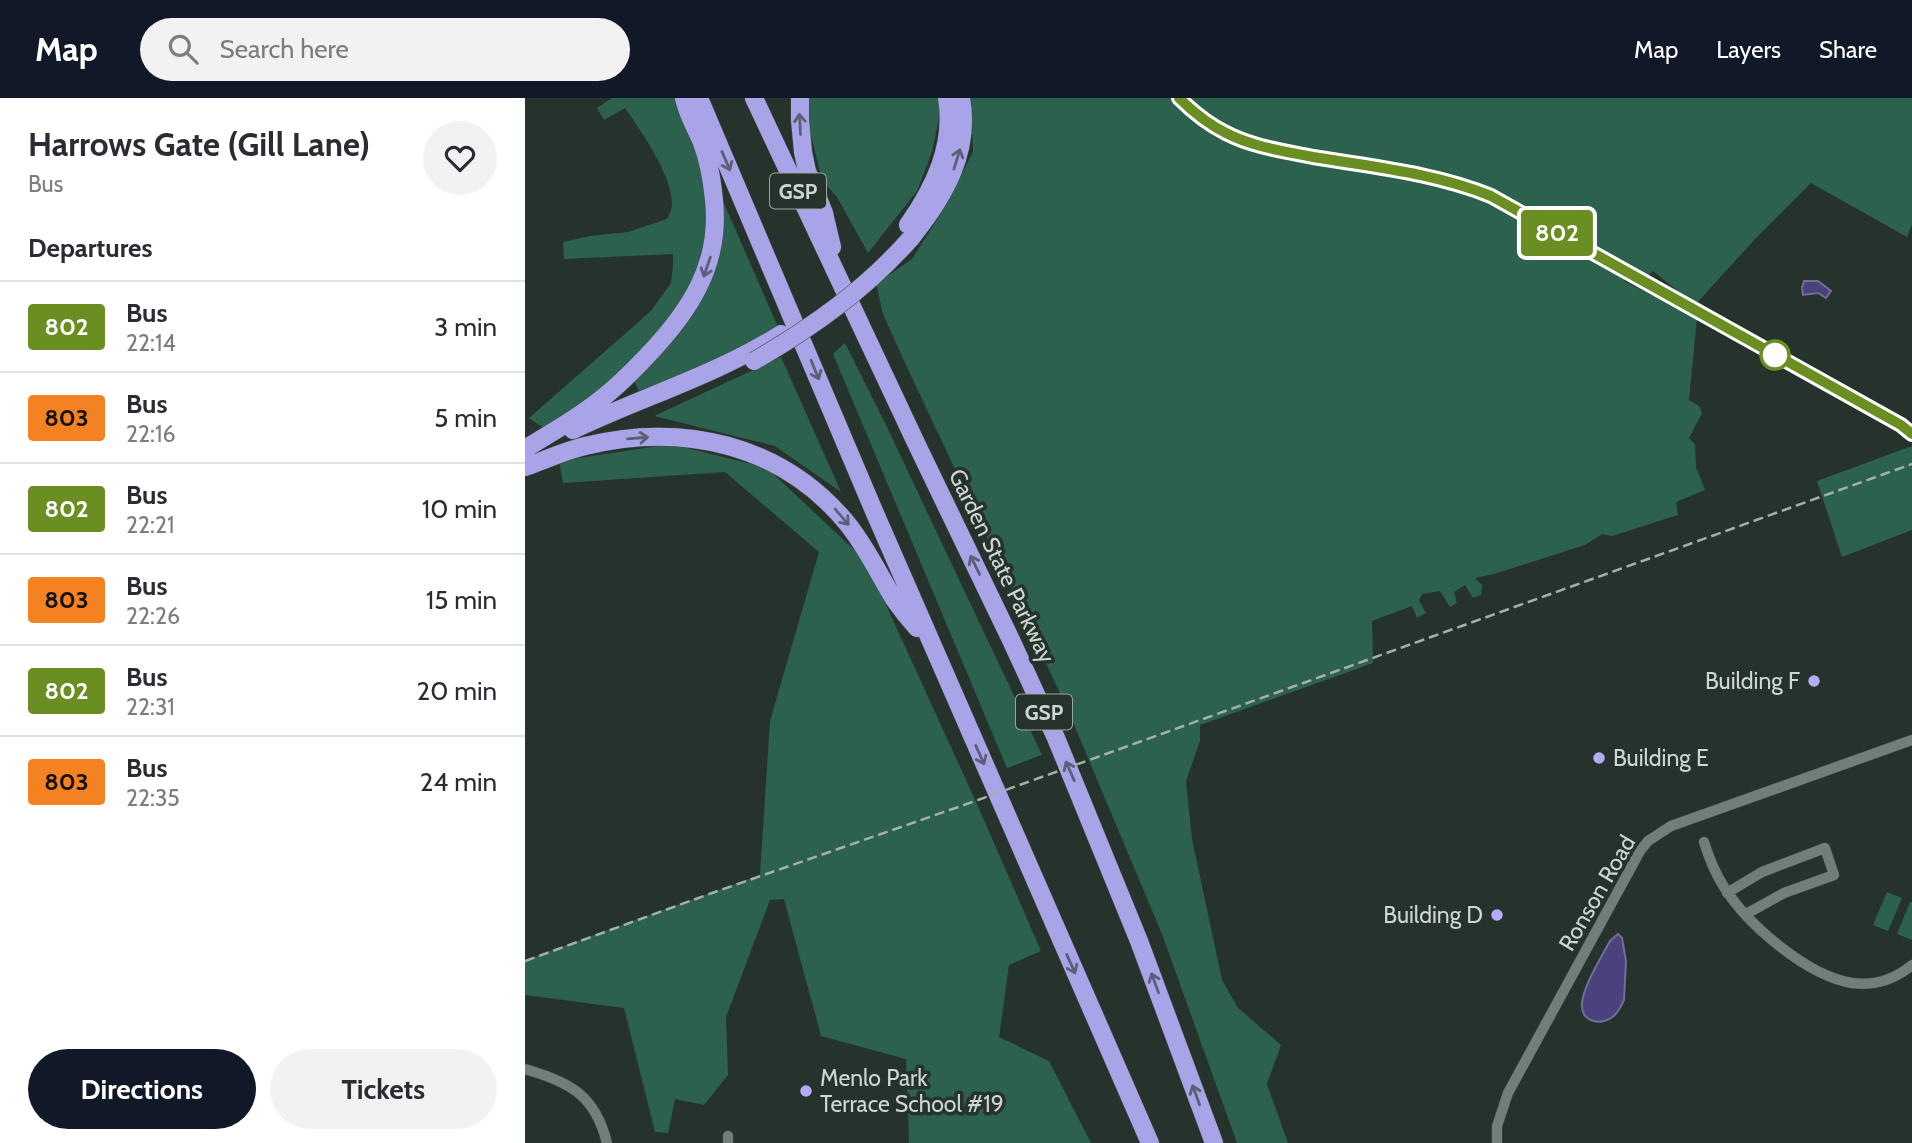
<!DOCTYPE html>
<style>
:root{--surface:#fff;--page:#f2f2f3;--text:#2b2b33;--muted:#7c7c81;--line:#e1e1e2;--accent:#111827}
body{margin:0;font-family:Cabin,sans-serif;background:var(--page);color:var(--text);height:100vh;display:flex;flex-direction:column;font-size:26px;white-space:nowrap}
*{box-sizing:border-box;margin:0}
p{font-size:23px;color:var(--muted)}
.icon{flex:none;width:38px;height:38px;fill:none;stroke:currentColor;stroke-width:2;stroke-linecap:round;stroke-linejoin:round}
.map{position:relative;flex:1;overflow:hidden}
.details{display:flex;flex-direction:column;background:var(--surface);width:525px}
.details>*{flex:none}
.badge{padding:0 14px;border-radius:5px;font-size:24px;line-height:46px}
.map>.badge{position:absolute;translate:-50% -50%;box-shadow:0 0 0 4px #fff}
h2{padding:0 28px;font-size:26px;line-height:63px}
.round{display:grid;place-items:center;flex:none;width:74px;height:74px;border-radius:37px;background:var(--page)}
.head{display:flex;align-items:center;justify-content:space-between;height:119px;padding:0 28px}
h1{font-size:33px;font-weight:700;line-height:52px}
.button{display:flex;gap:14px;margin-top:auto;padding:14px 28px}
.button a{flex:1;height:80px;border-radius:42px;background:var(--accent);color:#fff;font-size:28px;font-weight:700;line-height:80px;text-align:center}
.button a+a{background:var(--page);color:var(--text)}
ul{padding:0;list-style:none}
li{display:flex;align-items:center;gap:21px;height:91px;padding:0 28px;border-top:2px solid var(--line)}
li div{flex:1}
li b{display:block;font-size:26px}
li em{font-style:normal}
li .badge{min-width:77px;font-weight:700;text-align:center}
header{display:flex;align-items:center;gap:42px;box-sizing:border-box;height:98px;padding:0 35px;background:var(--accent);color:#fff}
header strong{font-size:33px}
nav{display:flex;gap:38px;margin-inline-start:auto;font-size:24px}
.search{width:490px;height:63px;background:var(--page);display:flex;align-items:center;gap:18px;box-sizing:border-box;padding:0 24px;border-radius:38px;color:var(--muted);font-size:26px}
main{display:flex;flex:1;min-height:0}
.map>svg:first-child{display:block}
</style>
<header>
<strong>Map</strong>
<div class="search"><svg class="icon" aria-label="search" viewBox="0 0 24 24"><circle cx="10" cy="10" r="6"/><path d="M15 15l6 6"/></svg>Search here</div>
<nav><a>Map</a><a>Layers</a><a>Share</a></nav>
</header>
<main>
<section class="details">
<div class="head"><div><h1>Harrows Gate (Gill Lane)</h1><p>Bus</p></div><a class="round"><svg class="icon" aria-label="heart" viewBox="0 0 24 24"><path d="M12 20l-8-8c-3-5 5-10 8-4 3-6 11-1 8 4z"/></svg></a></div>
<h2>Departures</h2>
<ul>
<li><span class="badge" style="background:#6b8e23;color:#fff">802</span><div><b>Bus</b><p>22:14</p></div><em>3 min</em></li>
<li><span class="badge" style="background:#f58220;color:#111">803</span><div><b>Bus</b><p>22:16</p></div><em>5 min</em></li>
<li><span class="badge" style="background:#6b8e23;color:#fff">802</span><div><b>Bus</b><p>22:21</p></div><em>10 min</em></li>
<li><span class="badge" style="background:#f58220;color:#111">803</span><div><b>Bus</b><p>22:26</p></div><em>15 min</em></li>
<li><span class="badge" style="background:#6b8e23;color:#fff">802</span><div><b>Bus</b><p>22:31</p></div><em>20 min</em></li>
<li><span class="badge" style="background:#f58220;color:#111">803</span><div><b>Bus</b><p>22:35</p></div><em>24 min</em></li>
</ul>
<div class="button"><a>Directions</a><a>Tickets</a></div>
</section>
<div class="map">
<svg width="1387" height="1045" viewBox="0 0 1387 1045">
<rect width="100%" height="100%" fill="#26332d"/>
<path fill="#2c614d" d="M87 0H159L189 102 198 103 256 236 118 302 106 276 26 335 4 320 126 213 146 185 148 168V156L39 161 38 144 65 138 103 134 142 121C145 116 147 111 147 105 146 75 117 35 100 10L79 22 72 10Z
M283 0H415L417 5 407 54 392 93 343 155 312 99 297 82 281 17Z
M446 0H1387V126L1382 139 1286 85 1230 141 1170 207 1128 173 1118 183 1102 177 1099 183 1172 220 1164 302 1174 308 1177 315 1164 340 1170 346 1171 369 1180 392 1151 404 1153 417 1087 438 1077 436 1060 447 969 476 950 480 957 487 956 497 948 500 940 487 929 494 932 505 925 509 915 493 897 496 894 502 901 515 892 520 887 508 847 523 848 565 675 627V643L661 683 667 741 697 882 713 910 756 947 742 986 763 1045H712L637 836 542 610 375 254 358 216 351 186 387 161 418 112 448 54Z
M320 245 360 325 517 657 482 670 308 256Z
M256 259 316 394 250 348 129 318Z
M146 346 242 370 341 463 452 706 516 853 484 867 474 939 524 963 566 1045H383L384 1043 381 961 296 938 259 801 245 802 201 919 203 977 179 1007 150 1001 143 1035 130 1034 99 910 0 897V862L235 777 245 623 294 454 200 374 38 385 34 363Z
M1387 348V432L1317 459 1292 383Z
M1362 794 1377 800 1363 833 1348 827Z
M1385 804H1387V842L1372 836Z"/>
<path fill="#4b427d" stroke="#726e96" stroke-width="2" d="M1279 183H1293L1306 193 1301 200 1293 195 1278 197 1277 190Z
M1093 836 1097 840 1101 863 1099 902C1096 908 1093 916 1086 920 1075 927 1058 924 1057 909 1055 893 1077 858 1085 843Z"/>
<g fill="none" stroke-linecap="round" stroke-linejoin="round">
<defs>
<path id="minor" d="M1179 744C1184 760 1190 775 1199 789 1222 826 1282 878 1327 885 1349 888 1370 881 1387 867
M1202 795 1237 774 1300 750 1309 777 1259 795 1221 816
M0 971C45 984 70 997 82 1045
M203 1038V1045
M972 1045V1028L983 995 1115 753 1123 743 1146 728 1387 642"/>
<path id="tertiary" d="M654 0C668 14 683 26 701 35 728 48 759 53 788 59 848 69 910 75 966 98L1376 327 1387 336"/>
<path id="motorway" d="M174 0 349 413 625 1045
M229 0 392 347 486 542 531 640 614 843 689 1045
M275 0V22L278 54 282 73 299 115 307 149
M383 127C409 90 430 47 422 0
M386 140C419 99 446 54 436 0
M48 332C117 299 191 277 256 236
M0 351C22 337 46 324 67 308 88 293 105 276 122 258 165 213 196 166 189 102 187 82 184 63 177 45 171 30 162 16 159 0
M0 369C20 362 39 353 60 348 157 324 256 346 321 424 341 448 353 475 369 501 376 511 384 521 392 530"/>
</defs>
<use href="#minor" stroke="#444f4a" stroke-width="11"/>
<use href="#tertiary" stroke="#444f4a" stroke-width="14"/>
<use href="#motorway" stroke="#444f4a" stroke-width="19"/>
<use href="#minor" stroke="#707f78" stroke-width="10"/>
<use href="#tertiary" stroke="#707f78" stroke-width="12"/>
<use href="#motorway" stroke="#a9a3e8" stroke-width="18"/>
<path stroke="#a6b0ab" stroke-width="2.5" stroke-dasharray="10 5" stroke-linecap="butt" d="M0 863 187 795 439 707 1387 366"/>
<defs>
<path id="motorway-bridge" d="M229 263C288 229 341 191 386 140"/>
</defs>
<use href="#motorway-bridge" stroke="#444f4a" stroke-width="19" stroke-linecap="butt"/>
<use href="#motorway-bridge" stroke="#a9a3e8" stroke-width="18"/>
</g>
<defs><path id="oneway-shaft" d="M-6 0H5M1.5-3L5.5 0L1.5 3" fill="none" stroke-width="1.6" stroke-linecap="round" stroke-linejoin="round" transform="scale(1.75)"/></defs>
<g stroke="#5a6078">
<use href="#oneway-shaft" transform="translate(275 26) rotate(-93)"/>
<use href="#oneway-shaft" transform="translate(432 61) rotate(-73)"/>
<use href="#oneway-shaft" transform="translate(201 63) rotate(67)"/>
<use href="#oneway-shaft" transform="translate(182 169) rotate(109)"/>
<use href="#oneway-shaft" transform="translate(290 272) rotate(68)"/>
<use href="#oneway-shaft" transform="translate(113 340) rotate(-5)"/>
<use href="#oneway-shaft" transform="translate(317 419) rotate(49)"/>
<use href="#oneway-shaft" transform="translate(450 467) rotate(-116)"/>
<use href="#oneway-shaft" transform="translate(455 657) rotate(66)"/>
<use href="#oneway-shaft" transform="translate(545 673) rotate(-114)"/>
<use href="#oneway-shaft" transform="translate(546 866) rotate(66)"/>
<use href="#oneway-shaft" transform="translate(630 885) rotate(-110)"/>
<use href="#oneway-shaft" transform="translate(671 997) rotate(-110)"/>
</g>
<g fill="none" stroke-linecap="round" stroke-linejoin="round">
<defs>
<path id="line" d="M654 0C668 14 683 26 701 35 728 49 759 53 788 59 848 69 910 75 966 98L1376 327 1387 336"/>
</defs>
<use href="#line" stroke="#fff" stroke-width="16"/>
<use href="#line" stroke="#6b8e23" stroke-width="10"/>
</g>
<circle fill="#fff" stroke="#6b8e23" stroke-width="3.5" cx="1250" cy="257" r="14"/>
<g fill="#b4acf9" stroke="#26332d" stroke-width="2.5">
<circle cx="1289" cy="583" r="7"/>
<circle cx="1074" cy="660" r="7"/>
<circle cx="972" cy="817" r="7"/>
<circle cx="281" cy="993" r="7"/>
</g>
<g text-anchor="middle" dominant-baseline="central" stroke-width="7" stroke-linejoin="round" paint-order="stroke">
<g fill="#26332d" stroke="#9ca5a0" stroke-width="2">
<rect x="245" y="75.5" width="56" height="35" rx="5"/>
<rect x="491" y="596.5" width="56" height="35" rx="5"/>
</g>
<g font-size="21" font-weight="bold" fill="#ced6d2">
<text x="273" y="93">GSP</text>
<text x="519" y="614">GSP</text>
</g>
<g font-size="23" fill="#ced6d2" stroke="#26332d">
<text transform="translate(477 468) rotate(64)">Garden State Parkway</text>
<text transform="translate(1072 795) rotate(-60)">Ronson Road</text>
</g>
<g font-size="23" fill="#ced6d2" stroke="#26332d" text-anchor="end">
<text x="1275" y="583">Building F</text>
<text x="1088" y="660" text-anchor="start">Building E</text>
<text x="958" y="817">Building D</text>
<text x="295" y="980" text-anchor="start">Menlo Park<tspan x="295" dy="26">Terrace School #19</tspan></text>
</g>
</g>
</svg>
<b class="badge" style="left:1032px;top:135px;background:#6b8e23;color:#fff">802</b>
</div>
</main>
